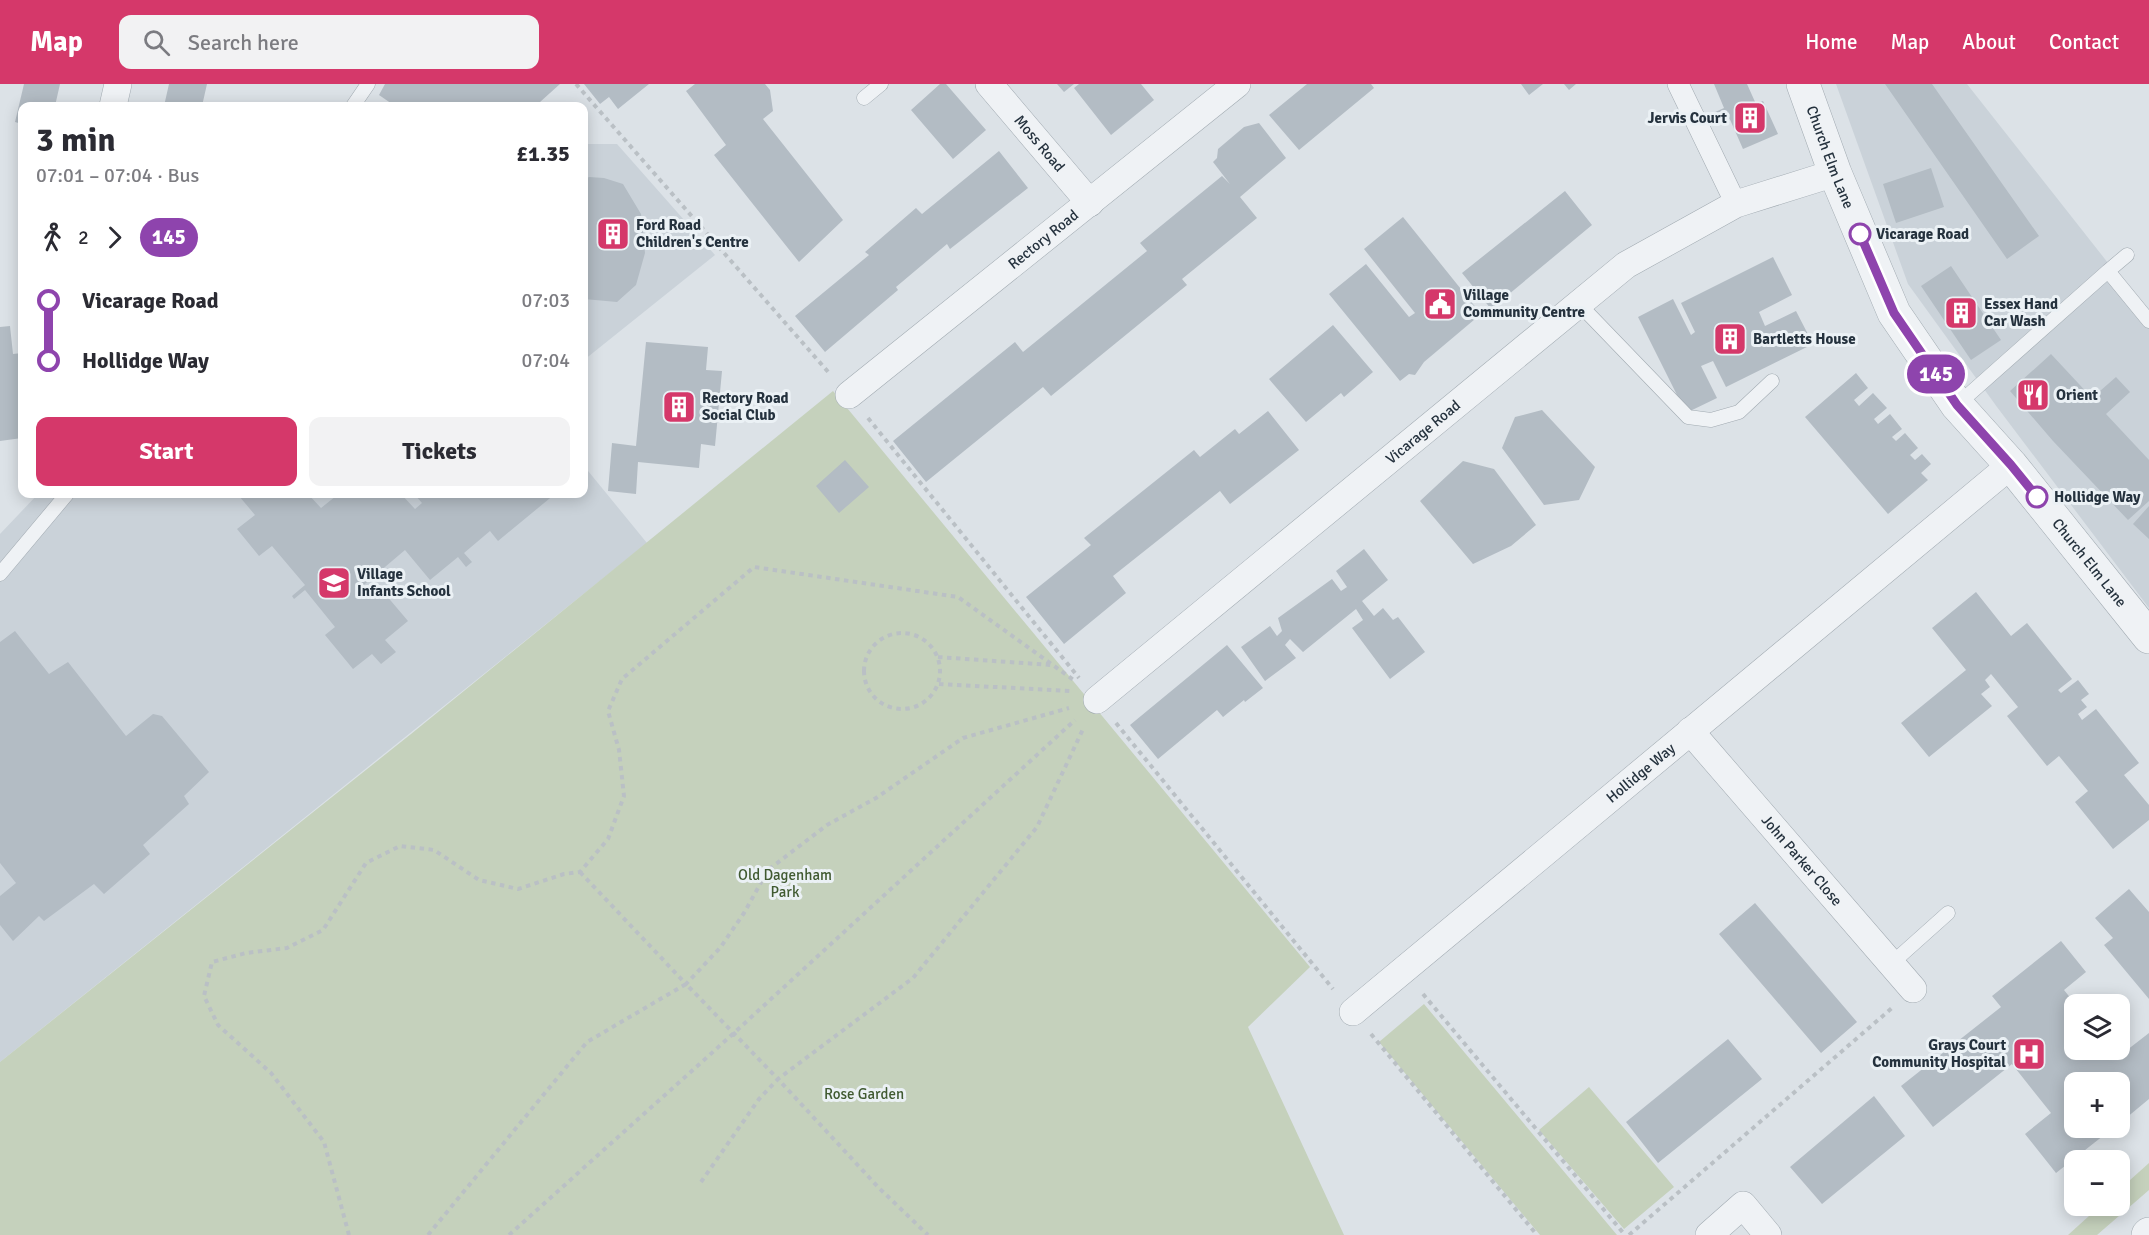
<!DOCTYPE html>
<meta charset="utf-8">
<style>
:root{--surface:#fff;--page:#f2f2f3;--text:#2b2b33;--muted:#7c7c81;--accent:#d5386a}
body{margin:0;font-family:Signika,sans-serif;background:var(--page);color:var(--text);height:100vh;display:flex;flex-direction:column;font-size:22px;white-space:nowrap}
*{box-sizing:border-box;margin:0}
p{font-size:20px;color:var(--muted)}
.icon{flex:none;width:33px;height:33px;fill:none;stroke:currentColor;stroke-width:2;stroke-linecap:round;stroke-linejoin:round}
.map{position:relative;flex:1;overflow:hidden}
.side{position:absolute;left:18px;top:18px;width:570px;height:396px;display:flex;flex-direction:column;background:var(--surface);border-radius:12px;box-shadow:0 3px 15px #0003}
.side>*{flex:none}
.badge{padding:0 12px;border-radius:20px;font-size:21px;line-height:39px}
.buttons{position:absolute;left:2064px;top:910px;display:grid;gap:12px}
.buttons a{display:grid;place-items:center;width:66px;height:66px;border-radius:12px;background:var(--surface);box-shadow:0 3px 15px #0003;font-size:30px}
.map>.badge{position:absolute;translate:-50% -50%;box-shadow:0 0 0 3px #fff}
.legs{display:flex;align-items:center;gap:9px;height:66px;padding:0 18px;font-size:20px}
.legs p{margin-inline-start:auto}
.headline{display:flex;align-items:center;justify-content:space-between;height:102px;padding:0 18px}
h1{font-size:33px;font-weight:800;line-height:45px}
.primary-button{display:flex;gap:12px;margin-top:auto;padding:12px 18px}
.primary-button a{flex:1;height:69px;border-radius:12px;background:var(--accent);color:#fff;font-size:24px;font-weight:800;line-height:69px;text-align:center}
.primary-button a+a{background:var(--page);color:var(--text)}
ul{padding:0 18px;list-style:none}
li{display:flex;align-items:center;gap:21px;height:60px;font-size:22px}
li i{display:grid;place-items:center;width:9px;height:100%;margin:0 8px;background:currentColor}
li i::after{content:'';width:15px;height:15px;margin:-8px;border:4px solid;border-radius:50%;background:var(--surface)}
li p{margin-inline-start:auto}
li:first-child i{background:linear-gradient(#0000 50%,currentColor 0)}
li:last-child i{background:linear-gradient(currentColor 50%,#0000 0)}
header{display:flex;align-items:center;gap:36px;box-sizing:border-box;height:84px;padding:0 30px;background:var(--accent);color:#fff}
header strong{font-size:28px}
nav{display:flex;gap:33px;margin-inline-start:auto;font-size:21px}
.search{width:420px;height:54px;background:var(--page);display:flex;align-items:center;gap:15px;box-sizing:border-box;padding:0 21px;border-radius:12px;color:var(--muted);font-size:22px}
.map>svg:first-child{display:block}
</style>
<header>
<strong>Map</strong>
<div class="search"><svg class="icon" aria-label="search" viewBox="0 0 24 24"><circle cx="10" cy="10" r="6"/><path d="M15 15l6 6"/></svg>Search here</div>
<nav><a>Home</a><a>Map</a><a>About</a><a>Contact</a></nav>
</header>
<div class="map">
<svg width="2149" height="1151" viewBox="0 0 2149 1151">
<rect width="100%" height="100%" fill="#dce2e7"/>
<path fill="#cad2d9" d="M1836 0H1967L2149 231V524L1997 323 1908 200Z
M584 60H617L715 171 584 276Z
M584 382 647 459 0 978V450L38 410H584Z"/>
<path fill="#c5d1bc" d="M833 307 1310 883 1248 943 1344 1151H0V978L411 650Z
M1424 920 1617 1151H1540L1379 958Z
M1589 1003 1674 1103 1624 1145 1539 1046Z
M2149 1079V1106L2097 1151H2068L2100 1122H2120V1105Z"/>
<path fill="#b3bcc4" d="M24 0H60L55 22H22V40L15 38Z
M169 0H207L202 22H164Z
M385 0H560L540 18 518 21V22H395L379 11Z
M584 0H649L618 25 609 13 600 20Z
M695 0H765L770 6 773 27 763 35 843 136 799 178 714 71 726 61 686 7Z
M940 0H946L986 46 953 75 911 26Z
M1057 0H1074L1064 8Z
M1079 0H1141L1154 16 1111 51 1074 4Z
M1307 0H1371L1374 4 1299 66 1269 31Z
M1521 0H1543L1529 11Z
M1564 0H1576L1569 6Z
M1714 0H1747L1756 20 1763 17 1778 50 1743 65 1728 31 1717 36 1713 29 1724 24Z
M1885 0H1932L2039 152 2007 175Z
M1259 39 1286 74 1240 113 1257 134 1182 195 1187 201 1051 312 1043 303 926 398 893 357 1015 258 1023 268 1147 167 1140 159 1222 92 1230 100 1213 78 1217 74 1218 65 1244 43Z
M999 67 1028 104 950 165 947 160 896 203 898 206 825 268 795 232 869 171 865 168 916 124 922 130Z
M1931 84 1944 123 1896 139 1883 100Z
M589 93 604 94 623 100 641 130 645 169 636 201 617 218 584 215V96Z
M1565 107 1592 141 1491 225 1462 189Z
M1403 133 1481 230 1424 278 1415 291 1409 290 1400 297 1329 210 1366 180 1409 233 1415 229 1364 165Z
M1773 173 1792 211 1759 228 1765 242 1796 227 1813 260 1726 303 1713 277 1701 282 1717 314 1686 329 1638 233 1673 215 1691 251 1695 248 1681 219Z
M1951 182 2001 256 1971 276 1921 202Z
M1333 241 1373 288 1344 313 1341 309 1306 338 1269 295Z
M10 242 13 270 22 269V354L0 357V243Z
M646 258 708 263 706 286 722 287 715 362 701 360 699 384 638 378 636 410 608 407 612 359 636 362Z
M2051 270 2092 314 2116 293 2130 308 2106 330 2149 376V417L2128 436 2053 357 2010 307Z
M1856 289 1868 304 1854 316 1859 322 1873 309 1887 324 1874 335 1878 340 1890 330 1902 345 1892 353 1896 357 1905 349 1918 364 1910 371 1915 376 1922 370 1931 380 1921 389 1928 396 1888 430 1805 333Z
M1542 326 1595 383 1579 416 1544 421 1502 364 1515 333Z
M1268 327 1299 366 1230 420 1220 407 1113 492 1126 509 1064 560 1026 513 1091 461 1084 454 1194 366 1200 373 1235 345 1239 350Z
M845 376 869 403 839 429 816 402Z
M1463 377 1494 385 1536 441 1511 462 1473 480 1420 417Z
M243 410H308L321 424 336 412 334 410H401L415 425 422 419 414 410H555L498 457 490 447 464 469 472 478 466 483 458 473 430 496 405 466 359 505 367 515 380 504 408 537 385 556 396 568 381 580 372 570 353 585 325 551 335 543 305 506 294 515 292 512 305 501 272 462 259 472 237 445 255 431 239 412Z
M2149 422V455L2133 440Z
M1364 465 1388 496 1362 517 1374 532 1383 524 1393 536 1398 533 1425 568 1390 595 1352 544 1363 536 1356 525 1303 568 1290 555 1285 561 1296 574 1265 597 1241 563 1270 542 1277 552 1282 547 1278 534 1332 495 1341 507 1347 503 1336 487Z
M1976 508 2011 552 2027 539 2072 595 2058 606 2061 609 2078 596 2089 610 2081 616 2087 623 2078 630 2082 636 2096 625 2139 679 2124 691 2149 721V736L2113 765 2075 718 2088 707 2059 672 2047 682 2007 632 2018 623 1991 590 1985 596 1990 603 1981 610 1992 622 1929 673 1901 639 1966 586 1932 544Z
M15 547 49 590 68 578 126 652 153 630 162 632 209 688 184 712 189 720 143 761 150 770 104 810 94 800 44 837 39 832 13 857 0 841V812L16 799 0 779V558Z
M1227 561 1263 604 1245 618 1244 616 1223 633 1217 626 1158 675 1130 641Z
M2129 805 2149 828V915L2104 861 2113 854 2095 834Z
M1755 819 1857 938 1821 969 1719 850Z
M2061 857 2086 888 2064 906 2076 921H2074V966H2112L2118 973 2149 949V1015L2120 1039V999H2074V1044H2113L2056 1089 2025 1050 2051 1029 2012 980 1933 1043 1901 1002 2001 923 1992 912Z
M1728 955 1762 995 1658 1079 1626 1038Z
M1874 1012 1905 1052 1822 1120 1790 1083Z"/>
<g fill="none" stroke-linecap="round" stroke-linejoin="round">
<defs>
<path id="service" d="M864 14 881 0
M353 22 368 0
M2108 187 2127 171
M1580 221 1688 333 1711 336 1739 328 1772 297
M1957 321 2108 187 2149 237
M0 490 67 410
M1891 880 1948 829"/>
<path id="pedestrian" d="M1678 0 1736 120"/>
<g id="minor">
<path id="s1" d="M989 0 1090 119"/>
<path d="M113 22 118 0"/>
<path id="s2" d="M849 311 1237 0"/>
<path id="s3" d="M1097 616 1626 181 1736 120 1835 89"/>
<path id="s4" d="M1690 647 1913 905"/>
<path id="s5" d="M1353 928 2011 381"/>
<path d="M1709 1151 1743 1121 1768 1151"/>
</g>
<g id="tertiary">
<path id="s6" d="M1803 0 1835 89 1894 229 1957 321 2011 381 2149 553"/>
<path d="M2148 1151 2149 1150"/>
</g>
</defs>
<use href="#service" stroke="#a1aab1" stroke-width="15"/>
<use href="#pedestrian" stroke="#a1aab1" stroke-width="22"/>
<use href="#minor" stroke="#a1aab1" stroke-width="28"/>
<use href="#tertiary" stroke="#a1aab1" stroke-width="34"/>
<path stroke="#bac0c5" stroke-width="4" stroke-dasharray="4.5 4.5" stroke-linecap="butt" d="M576 0 830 290
M868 334 1079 594
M864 587a38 38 0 1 1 76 0a38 38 0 1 1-76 0Z
M938 573 1051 581
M939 600 1070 607
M1116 639 1333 905
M580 788 686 900 720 864 744 829 768 786 827 741 876 714 963 654 1069 624
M1423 910 1625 1151
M1371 950 1537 1151
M701 1098 759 1015 778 995 879 1104 928 1151
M349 1151 324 1058 271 989 218 941 204 912 212 878 246 869 287 864 323 846 366 779 400 762 434 766 479 796 518 805 564 790 580 788 608 755 624 712 619 666 608 627 622 595 754 483 958 513 1075 597
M428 1151 587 958 686 900 778 995 913 894 1037 743 1084 643
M509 1151 734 949 1075 636
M1629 1151 1892 924"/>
<use href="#service" stroke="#eff2f5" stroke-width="14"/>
<use href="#pedestrian" stroke="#eff2f5" stroke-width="21"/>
<use href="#minor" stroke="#eff2f5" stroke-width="27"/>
<use href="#tertiary" stroke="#eff2f5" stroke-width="33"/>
</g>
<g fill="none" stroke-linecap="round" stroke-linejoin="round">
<defs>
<path id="line-1" d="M1860 150 1894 229 1957 321 2011 381 2037 413"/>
</defs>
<use href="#line-1" stroke="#fff" stroke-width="14"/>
<use href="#line-1" stroke="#8e44ad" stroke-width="9"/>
</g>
<defs>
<symbol id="building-square" viewBox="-11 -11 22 22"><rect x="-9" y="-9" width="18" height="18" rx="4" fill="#d5386a" stroke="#ebf1f5"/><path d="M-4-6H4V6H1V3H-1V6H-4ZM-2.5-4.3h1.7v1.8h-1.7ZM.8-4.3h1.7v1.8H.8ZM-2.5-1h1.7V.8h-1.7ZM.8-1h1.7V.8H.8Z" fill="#fff"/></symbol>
<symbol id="civic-square" viewBox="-11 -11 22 22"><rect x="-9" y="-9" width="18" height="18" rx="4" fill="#d5386a" stroke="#ebf1f5"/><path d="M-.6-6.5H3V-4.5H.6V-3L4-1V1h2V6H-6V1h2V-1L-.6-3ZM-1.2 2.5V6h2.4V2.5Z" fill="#fff"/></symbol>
<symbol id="restaurant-square" viewBox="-11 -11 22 22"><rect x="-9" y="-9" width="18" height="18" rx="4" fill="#d5386a" stroke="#ebf1f5"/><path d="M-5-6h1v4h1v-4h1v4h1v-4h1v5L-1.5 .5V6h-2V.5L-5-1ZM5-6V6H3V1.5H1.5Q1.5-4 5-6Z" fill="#fff"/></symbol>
<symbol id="school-square" viewBox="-11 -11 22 22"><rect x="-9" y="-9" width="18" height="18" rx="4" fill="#d5386a" stroke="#ebf1f5"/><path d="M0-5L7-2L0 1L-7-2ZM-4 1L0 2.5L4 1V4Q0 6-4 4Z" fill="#fff"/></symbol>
<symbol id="hospital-square" viewBox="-11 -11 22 22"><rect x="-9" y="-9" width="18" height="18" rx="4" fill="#d5386a" stroke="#ebf1f5"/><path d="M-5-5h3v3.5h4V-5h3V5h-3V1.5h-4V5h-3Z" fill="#fff"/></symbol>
</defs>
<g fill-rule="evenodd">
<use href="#building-square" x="1731" y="15" width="38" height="38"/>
<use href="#building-square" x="594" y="131" width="38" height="38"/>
<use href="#civic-square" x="1421" y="201" width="38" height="38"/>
<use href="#building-square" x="1942" y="210" width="38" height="38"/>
<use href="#building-square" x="1711" y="236" width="38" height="38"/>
<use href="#restaurant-square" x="2014" y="292" width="38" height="38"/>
<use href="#building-square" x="660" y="304" width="38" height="38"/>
<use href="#school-square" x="315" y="480" width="38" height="38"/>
<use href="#hospital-square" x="2010" y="951" width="38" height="38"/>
</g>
<g fill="#fff" stroke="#8e44ad" stroke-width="3">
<circle cx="1860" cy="150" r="10"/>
<circle cx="2037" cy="413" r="10"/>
</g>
<g text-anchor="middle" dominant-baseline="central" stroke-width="6" stroke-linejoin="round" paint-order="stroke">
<g font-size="15" font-weight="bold" fill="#25323e" stroke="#ebf1f5" text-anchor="start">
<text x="1727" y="34" text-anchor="end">Jervis Court</text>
<text x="636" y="141">Ford Road<tspan x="636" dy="17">Children's Centre</tspan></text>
<text x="1463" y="211">Village<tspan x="1463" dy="17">Community Centre</tspan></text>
<text x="1984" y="220">Essex Hand<tspan x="1984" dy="17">Car Wash</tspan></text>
<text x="1753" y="255">Bartletts House</text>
<text x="2056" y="311">Orient</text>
<text x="702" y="314">Rectory Road<tspan x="702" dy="17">Social Club</tspan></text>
<text x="357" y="490">Village<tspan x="357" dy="17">Infants School</tspan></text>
<text x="2006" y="961" text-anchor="end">Grays Court<tspan x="2006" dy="17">Community Hospital</tspan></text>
</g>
<g font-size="15" fill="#25323e" stroke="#ebf1f5">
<text stroke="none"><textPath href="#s1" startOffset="78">Moss Road</textPath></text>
<text stroke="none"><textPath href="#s6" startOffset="78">Church Elm Lane</textPath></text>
<text stroke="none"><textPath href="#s2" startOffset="249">Rectory Road</textPath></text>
<text stroke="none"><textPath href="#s3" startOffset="422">Vicarage Road</textPath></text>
<text stroke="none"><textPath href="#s6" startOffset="564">Church Elm Lane</textPath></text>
<text stroke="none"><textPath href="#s5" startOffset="374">Hollidge Way</textPath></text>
<text stroke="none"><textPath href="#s4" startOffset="171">John Parker Close</textPath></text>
</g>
<g font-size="15" font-weight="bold" fill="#25323e" stroke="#ebf1f5" text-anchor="start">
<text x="1876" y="150">Vicarage Road</text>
<text x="2054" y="413">Hollidge Way</text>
</g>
<g font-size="15" fill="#405a31" stroke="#ebf1f5">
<text x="785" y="791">Old Dagenham<tspan x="785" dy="17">Park</tspan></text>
<text x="864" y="1010">Rose Garden</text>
</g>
</g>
</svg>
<div class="buttons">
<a><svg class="icon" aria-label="layers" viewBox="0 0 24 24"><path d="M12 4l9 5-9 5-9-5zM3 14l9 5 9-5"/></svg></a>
<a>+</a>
<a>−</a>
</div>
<b class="badge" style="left:1936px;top:290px;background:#8e44ad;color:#fff">145</b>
<section class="side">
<div class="headline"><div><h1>3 min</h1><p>07:01 – 07:04 · Bus</p></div><b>£1.35</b></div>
<div class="legs"><svg class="icon" aria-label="walk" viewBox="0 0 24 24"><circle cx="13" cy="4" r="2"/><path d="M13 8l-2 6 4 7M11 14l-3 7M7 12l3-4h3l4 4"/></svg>2<svg class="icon" aria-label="forward" viewBox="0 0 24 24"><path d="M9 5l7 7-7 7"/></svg><b class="badge" style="background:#8e44ad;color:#fff">145</b></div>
<ul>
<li><i style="color:#8e44ad"></i><b>Vicarage Road</b><p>07:03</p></li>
<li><i style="color:#8e44ad"></i><b>Hollidge Way</b><p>07:04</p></li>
</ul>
<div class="primary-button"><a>Start</a><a>Tickets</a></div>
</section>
</div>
